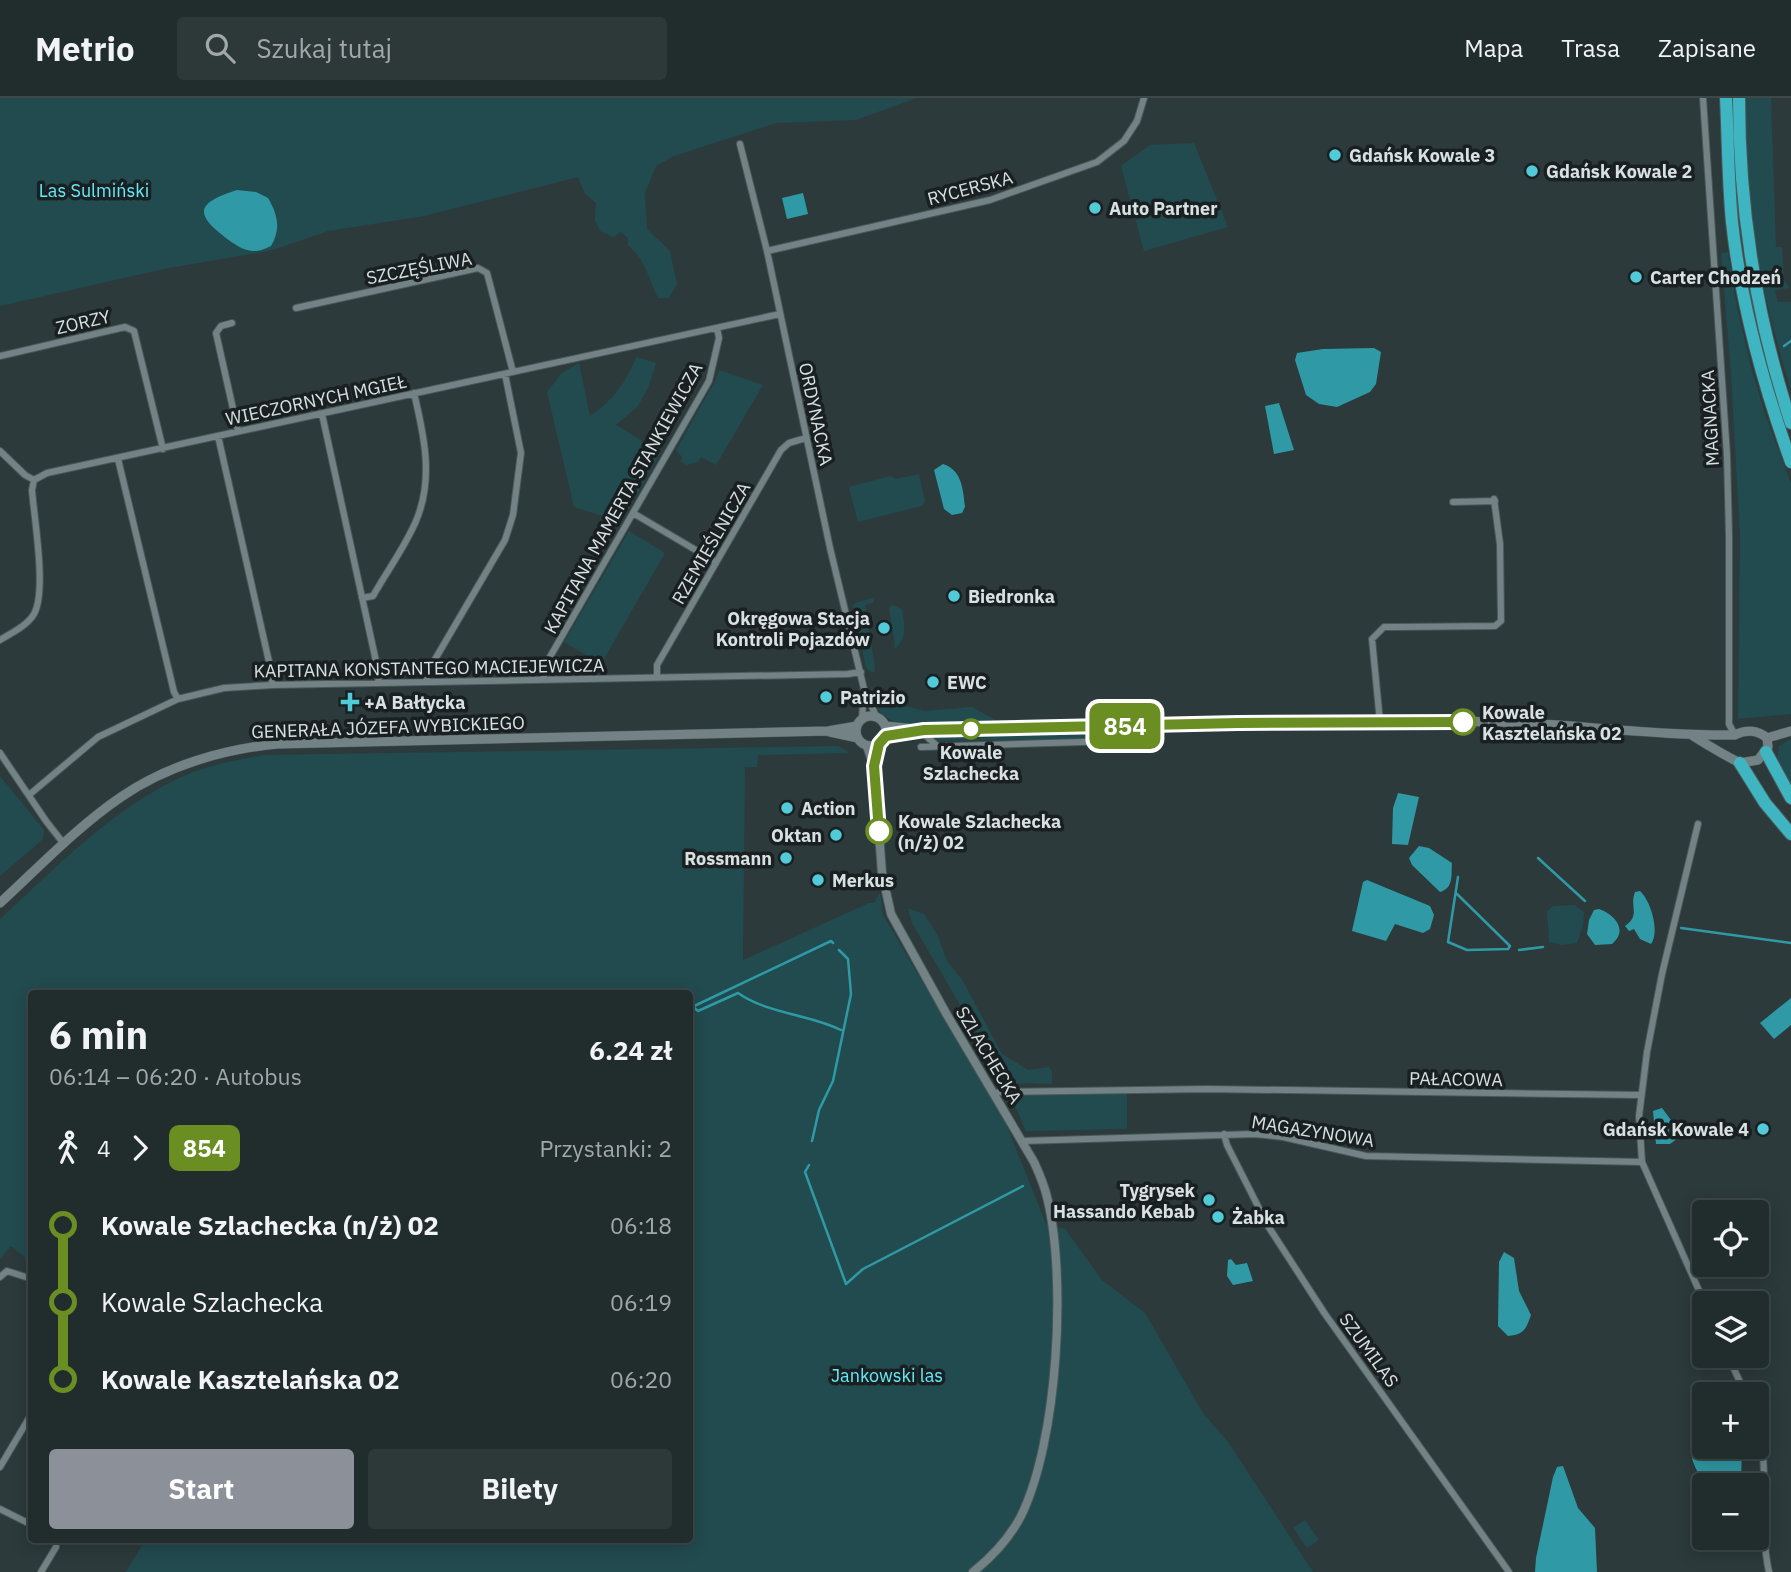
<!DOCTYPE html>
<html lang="pl">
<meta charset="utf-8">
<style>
:root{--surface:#212c2d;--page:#2d3839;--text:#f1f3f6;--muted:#a2a7aa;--line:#3e4849;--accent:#8c9099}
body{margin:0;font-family:"IBM Plex Sans",sans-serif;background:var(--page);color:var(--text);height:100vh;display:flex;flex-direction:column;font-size:26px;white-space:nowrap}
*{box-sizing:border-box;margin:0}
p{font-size:23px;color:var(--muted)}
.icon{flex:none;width:38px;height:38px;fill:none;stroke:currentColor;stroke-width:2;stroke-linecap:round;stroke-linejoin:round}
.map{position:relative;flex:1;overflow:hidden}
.sheet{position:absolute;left:28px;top:892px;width:665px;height:553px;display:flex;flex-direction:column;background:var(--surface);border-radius:7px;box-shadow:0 4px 18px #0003,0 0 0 2px var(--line)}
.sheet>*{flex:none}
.badge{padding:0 14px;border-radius:10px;font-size:24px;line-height:46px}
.controls{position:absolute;left:1692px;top:1102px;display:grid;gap:14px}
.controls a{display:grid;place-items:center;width:77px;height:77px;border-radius:7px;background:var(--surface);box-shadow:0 4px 18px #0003,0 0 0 2px var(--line);font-size:35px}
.map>.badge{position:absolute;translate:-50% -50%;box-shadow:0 0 0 4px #fff}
.legs{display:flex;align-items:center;gap:10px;height:77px;padding:0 21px;font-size:23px}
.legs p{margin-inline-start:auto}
.headline{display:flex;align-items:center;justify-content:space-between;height:119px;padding:0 21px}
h1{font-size:38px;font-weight:700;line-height:52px}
.button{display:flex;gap:14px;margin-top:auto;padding:14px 21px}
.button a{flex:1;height:80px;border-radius:7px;background:var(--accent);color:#fff;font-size:28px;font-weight:700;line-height:80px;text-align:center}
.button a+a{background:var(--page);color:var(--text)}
ul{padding:0 21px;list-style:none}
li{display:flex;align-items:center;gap:24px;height:77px;font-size:26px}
li i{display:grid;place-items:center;width:10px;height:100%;margin:0 9px;background:currentColor}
li i::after{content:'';width:18px;height:18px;margin:-9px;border:5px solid;border-radius:50%;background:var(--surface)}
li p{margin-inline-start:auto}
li:first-child i{background:linear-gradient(#0000 50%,currentColor 0)}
li:last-child i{background:linear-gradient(currentColor 50%,#0000 0)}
header{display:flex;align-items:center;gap:42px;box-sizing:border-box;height:98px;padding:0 35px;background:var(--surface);border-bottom:2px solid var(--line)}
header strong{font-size:33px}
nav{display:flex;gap:38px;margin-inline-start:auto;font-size:24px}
.search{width:490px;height:63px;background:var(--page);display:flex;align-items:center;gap:18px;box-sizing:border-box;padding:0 24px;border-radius:7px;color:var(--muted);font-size:26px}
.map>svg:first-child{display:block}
</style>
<header>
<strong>Metrio</strong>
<div class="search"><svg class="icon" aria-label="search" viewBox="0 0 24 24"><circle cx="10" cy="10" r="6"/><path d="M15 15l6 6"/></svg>Szukaj tutaj</div>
<nav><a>Mapa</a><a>Trasa</a><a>Zapisane</a></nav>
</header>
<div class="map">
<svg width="1791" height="1474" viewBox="0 0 1791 1474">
<rect width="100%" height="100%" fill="#2c3a3c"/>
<path fill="#224b4f" d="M0 0H916L856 22 776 25 674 58 656 68 645 95 647 131 670 153 677 186 669 200H658C649 182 644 158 628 148V140L621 134 613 139 600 133 595 122 596 105 585 96 578 79 424 118 328 133 273 152 164 171 0 208Z
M1745 0H1771L1776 149H1782L1784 182 1790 190 1775 192 1778 204H1791V293C1772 229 1755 164 1748 97 1745 65 1745 32 1745 0Z
M1194 45 1228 129 1144 153 1121 68 1150 47Z
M1728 154 1737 209 1751 269 1766 319 1791 385V616L1738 621 1740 438 1731 275 1721 155Z
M636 259 656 265 648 290 638 308 616 327 661 354 621 424 574 409 547 294 562 275 579 265 590 318C612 303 627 284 636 259Z
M719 272 763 287 716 367 701 359 698 364 687 367 681 364 682 359 676 352 715 283Z
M919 376 925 403 922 408 858 424 849 389 890 378 896 381Z
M629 433 665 455 601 566 564 544Z
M873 500 874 504 865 507 875 569 874 574H871L866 570 853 508 855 505Z
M893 507 902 511C904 526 908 539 896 550L893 549 895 548 889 509Z
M872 587 874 598 879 602 925 613 972 609 1001 625 905 626C887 625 866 606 872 587Z
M1137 632 1143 635 1142 640 937 643 929 637C942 634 954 638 967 640 980 642 994 638 1006 635Z
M1791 641V692L1777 662 1779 648Z
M838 648 850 655 758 657 757 669H745L743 862 869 805H874L880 795 883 817 1005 1023 1046 1126 1065 1131 1102 1182 1145 1215 1203 1315 1228 1344 1313 1474H126L145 1442H690V896H32L31 1173 27 1171 25 1159 11 1148 0 1161V821C58 768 113 709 186 677 211 666 238 662 264 657Z
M0 678 44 732 43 741 0 778Z
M1575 807 1584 814 1583 828 1577 845 1562 847 1549 844 1547 813 1553 808Z
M908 810 924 816 938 838 947 863 963 883 1002 956 1028 972 1049 969 1052 973V986L1006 985 912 825Z
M1009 994H1127V1031L1026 1033Z
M1305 1422 1319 1442 1307 1450 1293 1430Z"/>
<path fill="#2f9aa5" d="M237 92 256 94 268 100C278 117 281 131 271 148 266 150 261 153 256 153 245 154 234 146 226 140 191 114 200 104 237 92Z
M803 95 808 116 787 121 782 100Z
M1374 250 1381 254 1376 286 1370 294 1337 309 1319 306 1306 297 1295 262 1297 255 1323 251Z
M1279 305 1294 352 1274 356 1265 308Z
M943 366C962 372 963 391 965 409L962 415 952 417 944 411 934 372Z
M1398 695 1419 699 1408 747 1392 746 1393 710Z
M1419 748 1429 750 1452 765C1451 777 1454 790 1440 794L1412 767 1409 760Z
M1367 782 1430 808 1434 817 1430 831 1423 835 1395 826 1386 843 1352 833 1363 784Z
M1640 793C1651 803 1660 834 1651 846L1640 841 1634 831 1629 833 1625 828C1641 817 1629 809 1635 794Z
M1599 811C1614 816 1629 832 1612 846L1595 847 1587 836 1589 822 1594 812Z
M1791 900V927L1774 941 1760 925Z
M1662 1010 1682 1037 1670 1046H1656L1653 1013Z
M1504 1154 1514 1160 1519 1193 1531 1217C1526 1231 1524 1237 1508 1238L1498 1228 1499 1164Z
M1231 1161 1236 1167 1247 1165 1253 1183 1233 1187 1227 1178 1228 1162Z
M1704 1314V1349H1742L1741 1383 1738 1388H1708C1685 1361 1687 1343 1704 1314Z
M1563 1368 1578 1410 1595 1430 1597 1474H1535L1536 1460 1553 1379 1557 1369Z"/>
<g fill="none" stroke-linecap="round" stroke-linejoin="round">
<path stroke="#2f9aa5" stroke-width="2.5" d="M1784 248 1791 243
M1538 760 1585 803
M1457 796 1510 848 1508 851 1467 852 1448 844 1458 779
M1681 830 1791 845
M1519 852 1543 849
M692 908 698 913 738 895C768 916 809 916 841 932
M690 910 831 843 833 845
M812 1043 819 1012 833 983 851 896 848 861 839 852
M809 1067 805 1074 846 1186 863 1171 1023 1088"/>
<defs>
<path id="minor" d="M1703 0 1727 357 1729 438V626L1735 637
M740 46 767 153 830 450 864 591 876 618
M767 153 990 102 1097 64 1124 43 1137 23 1144 0
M296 210 478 170 487 175 513 274
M232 225 221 228 216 235 238 333
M0 258 125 229 134 233 163 351
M322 316 379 577 378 585
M218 338 272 577V587
M0 353 25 377 34 382
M118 361 174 594 178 601
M1453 404 1495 403
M633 415 716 464
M362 500 373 498C387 473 405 449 416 423 434 381 424 337 414 295
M0 542C11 535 27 528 34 516 47 493 34 420 32 392L34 382 47 375 780 216
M657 579V567L781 352 789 345 806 340
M544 582 543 571 709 283 719 240 717 230
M427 584V575L505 442 513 417 521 355 505 276
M862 621 864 591
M1380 624 1372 541 1384 529H1396L1495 528 1501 523 1500 446 1494 401
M924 632V636L937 648
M921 649 1149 642 1148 628
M0 655 46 723 64 746
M29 697 98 639 178 601 224 590 272 587 848 576 861 574
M1698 726 1662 876 1647 954 1639 1018 1642 1064 1705 1206
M994 996 999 994 1207 991 1641 997
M1224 1036 1227 1047 1268 1128 1325 1216 1509 1474
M1022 1043 1255 1036 1283 1039 1366 1058 1642 1064
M0 1179 7 1173 32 1181
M1728 1258 1746 1297
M1757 1324C1771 1374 1758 1424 1769 1474
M0 1369 32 1315
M0 1411 32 1427
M41 1474 56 1449"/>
<path id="tertiary" d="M867 648 874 669 882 775 891 816 947 917 1034 1064C1039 1075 1044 1086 1047 1099 1067 1179 1058 1343 1021 1418 1009 1441 993 1458 973 1474
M874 669 879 646"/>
<path id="secondary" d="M856 633a15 15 0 1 1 30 0a15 15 0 1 1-30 0Z
M886 628 924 632C1115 628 1306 620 1497 624 1576 626 1655 638 1735 637 1745 631 1758 632 1767 640L1768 649 1758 662 1740 665C1724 657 1709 648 1693 638
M830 634 858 640
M886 638 912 634
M1767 640 1791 633
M0 805C39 769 77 729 121 699 166 668 223 651 277 646L828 633 857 628"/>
<path id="motorway" d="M1726 0C1728 41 1728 83 1732 124 1741 207 1763 286 1791 364
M1739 0C1739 111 1756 219 1791 325
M1766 654 1791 700
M1740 665 1765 705 1791 736"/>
</defs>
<use href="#minor" stroke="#4b5758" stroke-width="8"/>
<use href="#tertiary" stroke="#4b5758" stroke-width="10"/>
<use href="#secondary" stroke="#4b5758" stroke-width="10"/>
<use href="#motorway" stroke="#4b5758" stroke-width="14"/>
<use href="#minor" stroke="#738385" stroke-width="6"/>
<use href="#tertiary" stroke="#738385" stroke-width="8"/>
<use href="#secondary" stroke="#738385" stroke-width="9"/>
<use href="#motorway" stroke="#3fb5c2" stroke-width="12"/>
</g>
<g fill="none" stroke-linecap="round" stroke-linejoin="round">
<defs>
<path id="line-1" d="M879 733 874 668 879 646 886 638 924 632 1238 625 1463 624"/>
</defs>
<use href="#line-1" stroke="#fff" stroke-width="16"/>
<use href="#line-1" stroke="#6b8e23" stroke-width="10"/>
</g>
<g fill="#52cbd9" stroke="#1a2021" stroke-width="2.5">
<circle cx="1335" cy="57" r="7"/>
<circle cx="1532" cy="73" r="7"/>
<circle cx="1095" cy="110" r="7"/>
<circle cx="1636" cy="179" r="7"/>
<circle cx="954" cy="498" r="7"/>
<circle cx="884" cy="530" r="7"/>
<circle cx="933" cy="584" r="7"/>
<circle cx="826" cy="599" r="7"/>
<path d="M346.5 593.5h7v7h7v7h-7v7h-7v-7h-7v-7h7z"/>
<circle cx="787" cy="710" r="7"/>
<circle cx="836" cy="737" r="7"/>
<circle cx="786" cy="760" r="7"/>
<circle cx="818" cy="782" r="7"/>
<circle cx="1763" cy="1031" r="7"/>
<circle cx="1209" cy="1102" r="7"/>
<circle cx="1218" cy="1119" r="7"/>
</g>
<g fill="#fff" stroke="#6b8e23" stroke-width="3.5">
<circle cx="1463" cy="624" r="12"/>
<circle cx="971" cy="631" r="9"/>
<circle cx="879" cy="733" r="12"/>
</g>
<g text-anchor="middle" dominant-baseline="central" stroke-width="7" stroke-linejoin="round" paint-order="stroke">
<g font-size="18" font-weight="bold" fill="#d8e1e2" stroke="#1a2021" text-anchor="start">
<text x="1349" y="57">Gdańsk Kowale 3</text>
<text x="1546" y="73">Gdańsk Kowale 2</text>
<text x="1109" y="110">Auto Partner</text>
<text x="1650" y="179">Carter Chodzeń</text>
<text x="968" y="498">Biedronka</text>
<text x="870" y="520" text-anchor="end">Okręgowa Stacja<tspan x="870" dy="21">Kontroli Pojazdów</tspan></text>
<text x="947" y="584">EWC</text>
<text x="840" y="599">Patrizio</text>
<text x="364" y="604">+A Bałtycka</text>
<text x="801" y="710">Action</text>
<text x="822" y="737" text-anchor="end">Oktan</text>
<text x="772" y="760" text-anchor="end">Rossmann</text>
<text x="832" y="782">Merkus</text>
<text x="1749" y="1031" text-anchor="end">Gdańsk Kowale 4</text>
<text x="1195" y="1092" text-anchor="end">Tygrysek<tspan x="1195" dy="21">Hassando Kebab</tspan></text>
<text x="1232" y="1119">Żabka</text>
</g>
<g font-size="18" fill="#d8e1e2" stroke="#1a2021">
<text transform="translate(970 90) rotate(-15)">RYCERSKA</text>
<text transform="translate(419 170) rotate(-11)">SZCZĘŚLIWA</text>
<text transform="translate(83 224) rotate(-13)">ZORZY</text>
<text transform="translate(316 302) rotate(-12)">WIECZORNYCH MGIEŁ</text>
<text transform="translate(816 316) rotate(78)">ORDYNACKA</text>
<text transform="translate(1710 320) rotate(-93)">MAGNACKA</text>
<text transform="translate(623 400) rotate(-61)">KAPITANA MAMERTA STANKIEWICZA</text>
<text transform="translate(711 445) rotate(-60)">RZEMIEŚLNICZA</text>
<text transform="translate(429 570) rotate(-1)">KAPITANA KONSTANTEGO MACIEJEWICZA</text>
<text transform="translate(388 629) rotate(-2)">GENERAŁA JÓZEFA WYBICKIEGO</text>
<text transform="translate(989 957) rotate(59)">SZLACHECKA</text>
<text transform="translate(1456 981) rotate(1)">PAŁACOWA</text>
<text transform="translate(1313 1033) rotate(9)">MAGAZYNOWA</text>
<text transform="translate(1369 1252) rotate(54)">SZUMILAS</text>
</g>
<g font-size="18" fill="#63ebfa" stroke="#1a2021">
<text x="94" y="92">Las Sulmiński</text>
<text x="887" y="1277">Jankowski las</text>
</g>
<g font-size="18" font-weight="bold" fill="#d8e1e2" stroke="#1a2021" text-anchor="start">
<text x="1482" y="614">Kowale<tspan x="1482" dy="21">Kasztelańska 02</tspan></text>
<text x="971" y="654" text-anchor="middle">Kowale<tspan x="971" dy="21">Szlachecka</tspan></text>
<text x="898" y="723">Kowale Szlachecka<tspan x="898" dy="21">(n/ż) 02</tspan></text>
</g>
</g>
</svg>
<div class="controls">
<a><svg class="icon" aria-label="locate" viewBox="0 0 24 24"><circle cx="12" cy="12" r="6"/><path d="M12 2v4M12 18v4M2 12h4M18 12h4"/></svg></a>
<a><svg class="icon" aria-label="layers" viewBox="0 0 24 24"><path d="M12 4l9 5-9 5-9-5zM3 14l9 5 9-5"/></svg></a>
<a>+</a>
<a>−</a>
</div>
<b class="badge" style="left:1125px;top:628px;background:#6b8e23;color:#fff">854</b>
<section class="sheet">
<div class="headline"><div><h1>6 min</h1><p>06:14 – 06:20 · Autobus</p></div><b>6.24 zł</b></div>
<div class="legs"><svg class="icon" aria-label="walk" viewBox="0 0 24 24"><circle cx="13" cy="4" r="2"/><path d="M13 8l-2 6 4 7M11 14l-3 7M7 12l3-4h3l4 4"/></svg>4<svg class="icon" aria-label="forward" viewBox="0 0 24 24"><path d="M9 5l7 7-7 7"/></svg><b class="badge" style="background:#6b8e23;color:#fff">854</b><p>Przystanki: 2</p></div>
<ul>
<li><i style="color:#6b8e23"></i><b>Kowale Szlachecka (n/ż) 02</b><p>06:18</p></li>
<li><i style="color:#6b8e23"></i><span>Kowale Szlachecka</span><p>06:19</p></li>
<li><i style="color:#6b8e23"></i><b>Kowale Kasztelańska 02</b><p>06:20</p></li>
</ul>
<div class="button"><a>Start</a><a>Bilety</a></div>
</section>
</div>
